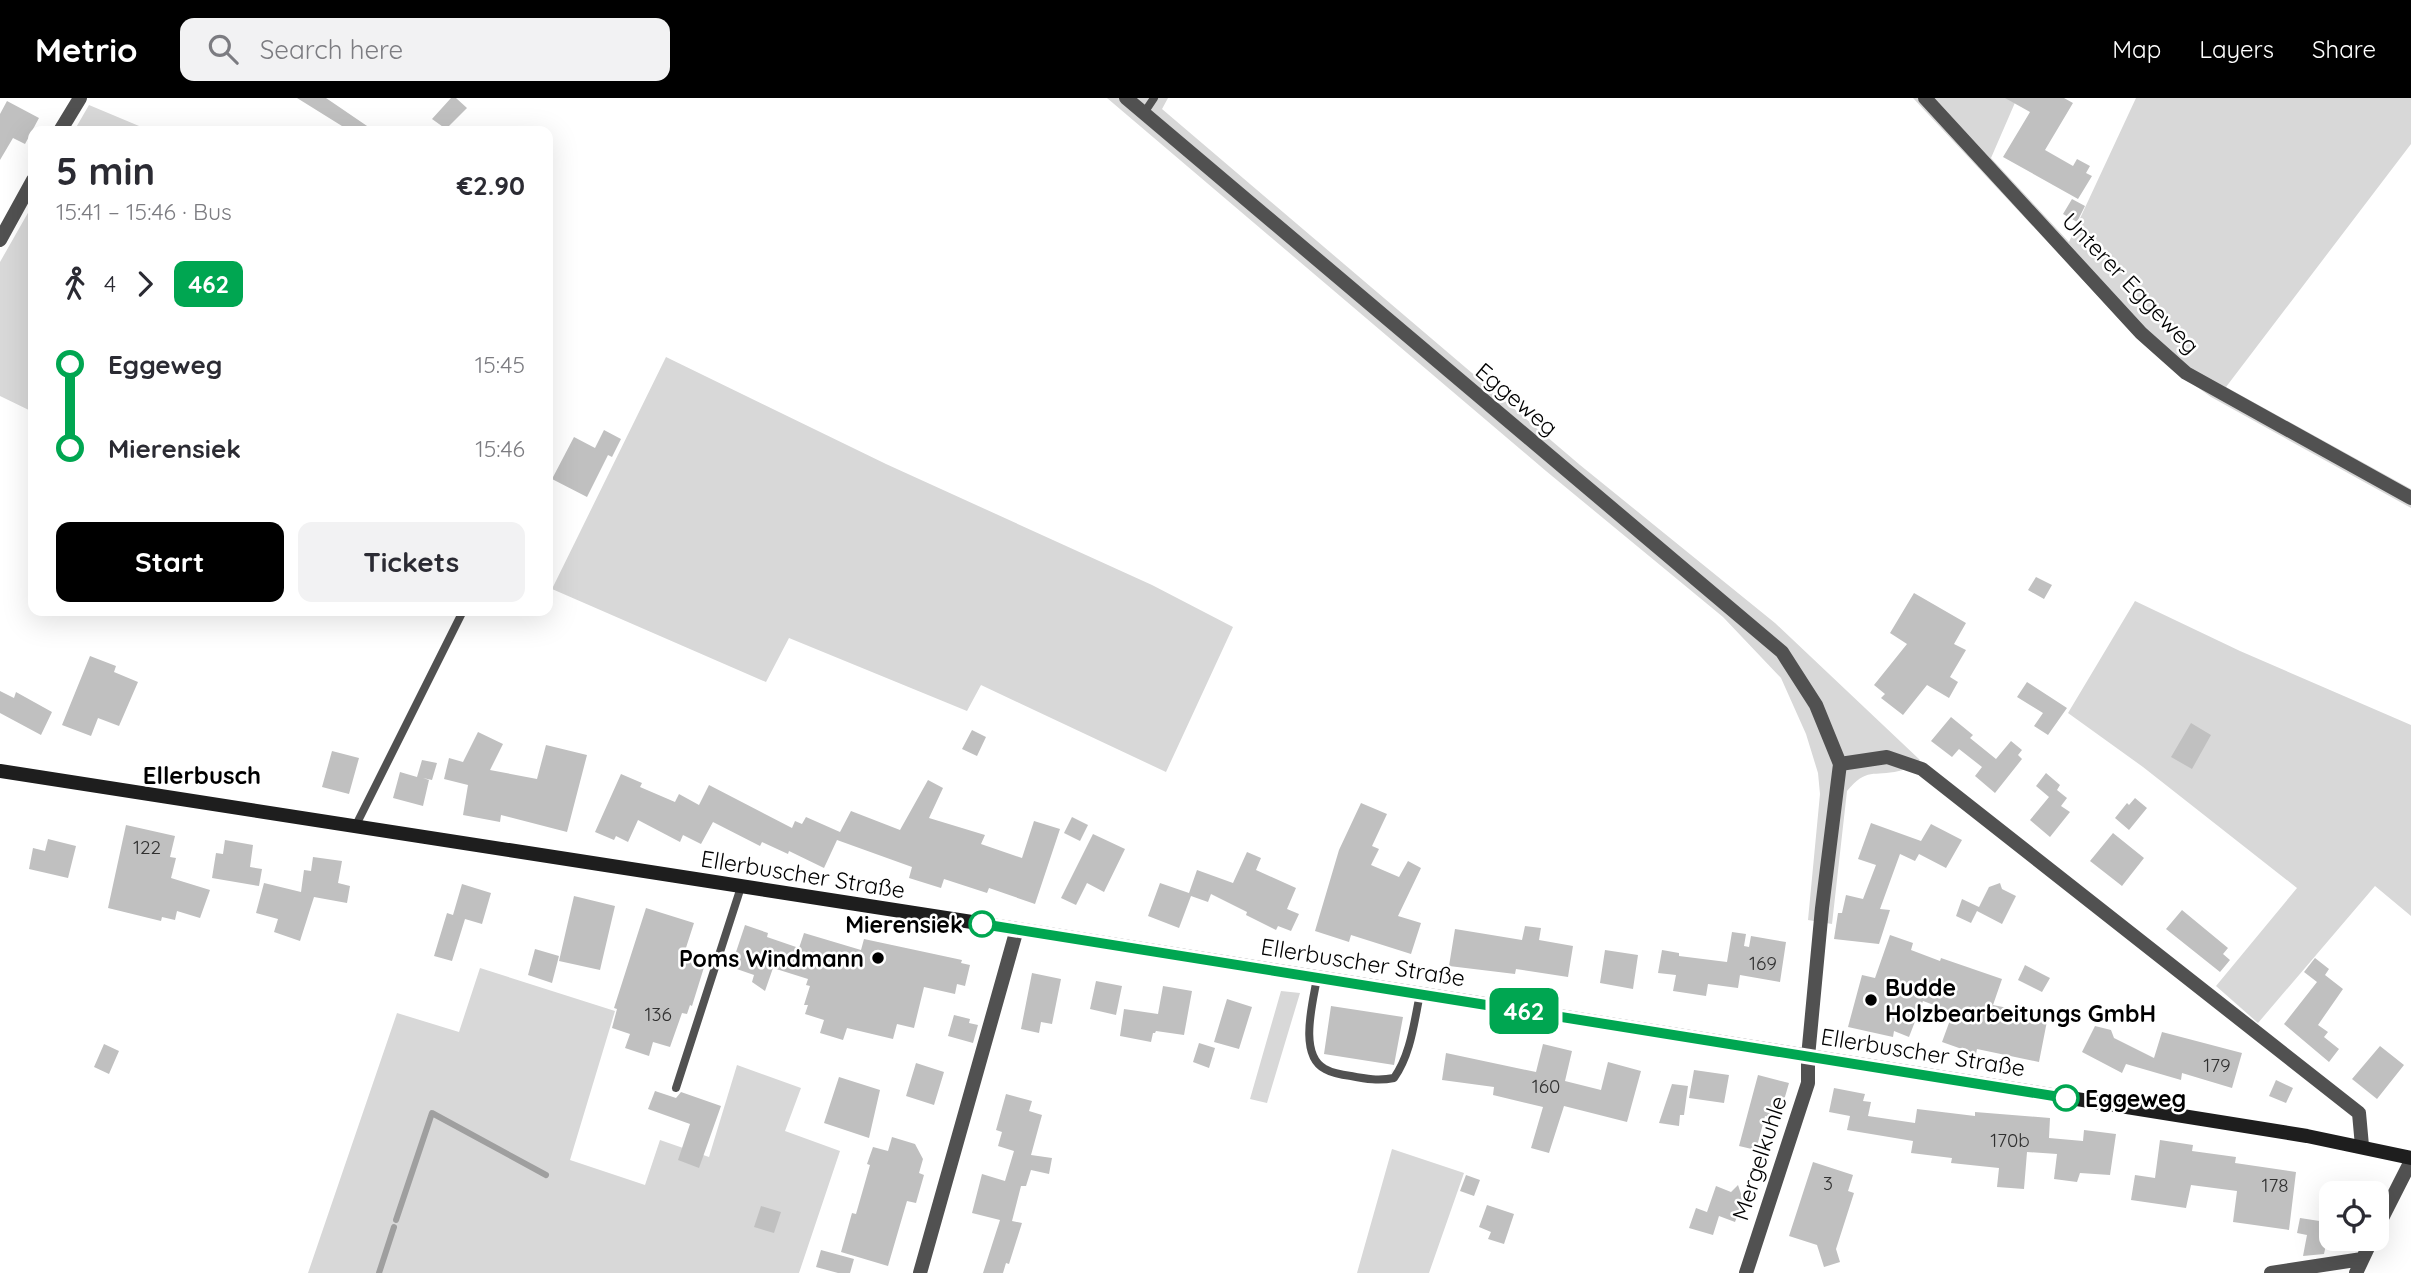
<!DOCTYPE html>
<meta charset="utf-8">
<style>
:root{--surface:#fff;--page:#f2f2f3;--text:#2b2b33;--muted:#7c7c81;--accent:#000}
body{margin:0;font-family:Quicksand,sans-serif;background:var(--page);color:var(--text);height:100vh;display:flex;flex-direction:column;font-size:26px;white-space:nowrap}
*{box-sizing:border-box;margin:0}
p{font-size:23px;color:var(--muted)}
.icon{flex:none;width:38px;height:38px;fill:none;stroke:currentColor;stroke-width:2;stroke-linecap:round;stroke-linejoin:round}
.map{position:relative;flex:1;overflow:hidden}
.side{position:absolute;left:28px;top:28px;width:525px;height:490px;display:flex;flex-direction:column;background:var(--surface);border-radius:14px;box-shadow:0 7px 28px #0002}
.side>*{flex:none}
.badge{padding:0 14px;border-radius:10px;font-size:24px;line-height:46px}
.fabs{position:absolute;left:2319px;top:1083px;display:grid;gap:14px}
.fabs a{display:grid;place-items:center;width:70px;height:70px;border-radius:14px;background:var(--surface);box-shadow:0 7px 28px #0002;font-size:35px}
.map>.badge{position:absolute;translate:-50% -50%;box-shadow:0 0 0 4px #fff}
.legs{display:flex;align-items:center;gap:10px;height:77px;padding:0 28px;font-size:23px}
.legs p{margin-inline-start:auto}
.overview{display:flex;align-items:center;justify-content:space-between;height:119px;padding:0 28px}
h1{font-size:38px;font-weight:700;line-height:52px}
.primary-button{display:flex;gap:14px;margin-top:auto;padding:14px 28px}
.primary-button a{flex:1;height:80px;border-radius:14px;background:var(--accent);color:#fff;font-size:28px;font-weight:700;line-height:80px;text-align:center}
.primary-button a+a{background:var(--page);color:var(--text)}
ul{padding:0 28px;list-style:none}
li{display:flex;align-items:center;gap:24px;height:84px;font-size:26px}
li i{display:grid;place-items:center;width:10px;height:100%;margin:0 9px;background:currentColor}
li i::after{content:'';width:18px;height:18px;margin:-9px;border:5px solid;border-radius:50%;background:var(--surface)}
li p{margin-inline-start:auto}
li:first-child i{background:linear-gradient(#0000 50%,currentColor 0)}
li:last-child i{background:linear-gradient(currentColor 50%,#0000 0)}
header{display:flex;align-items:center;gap:42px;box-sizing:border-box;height:98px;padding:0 35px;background:var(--accent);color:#fff}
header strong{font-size:33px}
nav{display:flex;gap:38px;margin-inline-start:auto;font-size:24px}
.search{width:490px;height:63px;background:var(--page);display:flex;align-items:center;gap:18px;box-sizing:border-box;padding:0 24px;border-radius:14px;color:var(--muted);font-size:26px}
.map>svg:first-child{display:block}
</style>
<header>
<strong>Metrio</strong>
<div class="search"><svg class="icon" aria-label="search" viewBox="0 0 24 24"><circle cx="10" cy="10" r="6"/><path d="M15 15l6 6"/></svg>Search here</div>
<nav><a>Map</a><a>Layers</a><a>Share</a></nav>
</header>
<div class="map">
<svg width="2411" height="1175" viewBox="0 0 2411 1175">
<rect width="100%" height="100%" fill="#fff"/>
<path fill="#d8d8d8" d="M1107 0H1168L1162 11 1580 367 1775 525 1920 662C1914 666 1906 672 1899 673 1873 679 1867 669 1847 693L1832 826 1808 822 1820 696 1818 675 1806 636 1781 580 1723 519 1546 373Z
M1913 0H2017L1991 60 2069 144 2136 0H2411V46L2226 289 2411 391V410L2211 299 2172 271 2098 198Z
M89 7 151 33H74Z
M33 106V314L0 298V164Z
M666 259 886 366 1152 487 1233 529 1166 674 981 587 967 613 789 540 766 584 552 491Z
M2135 503 2240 553 2411 627V818L2375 788 2258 925 2216 888 2297 790 2143 669 2068 615Z
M480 870 615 913 570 1062 645 1087 660 1042 709 1059 737 967 801 990 785 1033 840 1053 799 1175H308L397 915 459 934Z
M1281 893 1300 895 1267 1005 1250 1001Z
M1392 1051 1464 1075 1429 1175H1357Z"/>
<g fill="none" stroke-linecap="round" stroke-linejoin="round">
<path stroke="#9f9f9f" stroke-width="6" d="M396 1122 432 1015 546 1077
M379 1175 394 1129"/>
</g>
<path fill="#c0c0c0" d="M297 0H326L370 30 368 33H350Z
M451 0H456L467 10 446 31 432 21Z
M2005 0H2064L2073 5 2045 52 2073 68 2077 61 2090 68 2086 75 2092 78 2078 101 2003 59 2030 14Z
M7 3 39 20 25 46 13 40 0 62V16Z
M2072 101 2085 108 2077 124 2063 116Z
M604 332 621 341 612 359 608 357 587 399 552 381 574 339 595 350Z
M2036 479 2052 487 2044 501 2028 492Z
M1914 495 1966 525 1954 546 1966 552 1950 579 1958 584 1949 600 1927 587 1903 617 1881 600 1885 596 1874 587 1907 546 1890 535Z
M90 558 116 568 114 574 138 584 119 628 98 620 91 638 62 627Z
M2027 584 2067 610 2048 637 2034 628 2043 615 2017 599Z
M0 593 14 600 16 594 52 614 41 637 0 615Z
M1951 619 1973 637 1970 640 1996 661 2011 643 2022 652 2018 657 2022 661 1995 695 1975 678 1982 669 1959 651 1952 659 1931 643Z
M2191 625 2211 637 2192 671 2171 659Z
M972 632 986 639 977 658 962 651Z
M478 634 503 646 490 672 537 681 546 647 587 657 567 734 501 717 500 724 463 717 468 687 444 681 449 660 463 664Z
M332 653 359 660 349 696 322 689Z
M422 662 437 665 432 682 423 680 429 682 423 708 393 700 400 674 417 679Z
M2046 675 2060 687 2057 692 2067 700 2061 708 2070 714 2050 739 2030 722 2049 699 2036 688Z
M621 676 642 685 640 689 675 704 679 696 699 707 709 687 792 730 795 723 802 726 806 719 840 734 851 713 900 732 928 682 943 690 929 720 985 737 981 746 1022 760 1034 723 1060 731 1035 806 989 790 987 795 944 781 941 790 909 780 912 769 837 742 824 770 789 753 788 756 762 744 760 748 713 724 701 746 683 737 680 744 638 722 628 744 616 738 614 742 595 734Z
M2135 700 2147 710 2129 732 2115 720 2127 705 2129 707Z
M1361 705 1387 716 1372 748 1379 751 1371 767 1399 779 1408 763 1421 770 1398 818 1421 825 1411 856 1351 837 1349 844 1315 833 1339 752Z
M1072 719 1088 727 1080 743 1064 735Z
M1871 725 1921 743 1931 726 1962 742 1946 770 1919 756 1915 763 1900 756 1880 811 1890 812 1879 846 1834 841 1838 815H1842L1846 797 1863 801 1876 767 1858 761Z
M126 727 175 738 170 759 176 760 171 780 210 792 200 820 177 813 175 822 162 819 161 823 108 810Z
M2113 735 2144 760 2122 788 2090 763Z
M1093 736 1125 751 1104 794 1087 785 1076 807 1061 800Z
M48 741 76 748 68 780 29 771 33 750 45 753Z
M225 742 253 747 250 769 262 771 259 788 212 780 216 755 223 756Z
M1247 754 1261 760 1256 772 1296 790 1287 811 1299 816 1291 833 1278 828 1276 832 1246 817 1247 814 1211 796 1208 804 1191 798 1179 830 1148 818 1160 785 1189 795 1197 772 1233 785Z
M313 759 342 763 338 785 350 788 347 805 314 799 300 843 274 834 278 821 256 815 264 785 301 794 304 772 311 773Z
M2000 785 2002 791 2016 798 2002 826 1977 813 1989 789Z
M462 786 491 795 482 826 465 821 452 863 434 858 447 815 453 817Z
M574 798 615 808 600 872 559 863Z
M1962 801 1979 809 1971 825 1956 818Z
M646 810 694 825 683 859 705 866 692 908 690 907 687 916 682 915 670 949 653 944 649 958 625 950 630 936 612 930 617 911 614 910Z
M2182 812 2228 850 2223 856 2230 862 2220 874 2166 831Z
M745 827 768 835 767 839 799 850 804 835 861 852 864 841 962 862 961 865 970 867 965 888 957 886 955 896 924 889 914 930 897 926 893 941 847 930 843 942 820 935 824 922 805 916 808 907H804L810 888 806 887 808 881 773 870 765 893 752 884 754 877 731 869Z
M1525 828 1541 830 1539 842 1573 848 1568 879 1516 871 1515 876 1449 868 1455 831 1522 842Z
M1732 834 1746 836 1744 848 1749 849 1751 838 1786 844 1780 884 1740 877 1738 890 1708 886 1706 898 1673 893 1676 877 1658 875 1662 852 1679 855V858L1727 864Z
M1890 837 1913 845 1911 852 1940 863 1941 860 2002 881 1993 907 2048 918 2039 964 1977 951 1976 956 1942 944 1953 914 1923 903 1909 939 1894 933 1893 939 1848 929 1862 877 1875 880Z
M535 851 559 858 552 885 528 877Z
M1605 852 1638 857 1633 891 1600 885Z
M2315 860 2329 871 2325 877 2343 891 2318 927 2328 934 2324 939 2339 951 2329 964 2284 926 2317 884 2304 874Z
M2025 867 2050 880 2042 894 2018 882Z
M1032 875 1061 881 1052 926 1041 924 1039 935 1021 931Z
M1096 883 1122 888 1116 917 1090 911Z
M1163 888 1192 893 1184 937 1156 933 1155 935H1153L1151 944 1120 938 1124 911 1158 916Z
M1227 901 1252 909 1239 951 1214 944Z
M1331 908 1403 919 1394 967 1324 956Z
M954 917 970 921 969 925 978 927 973 945 948 938Z
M2095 928 2111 932 2114 940 2154 960 2162 934 2242 955 2232 990 2182 975 2181 982 2126 966 2122 975 2082 954Z
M1199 945 1215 950 1209 970 1193 964Z
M104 946 119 953 109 976 94 969Z
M1543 946 1572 953 1565 983 1601 992 1608 964 1641 973 1627 1024 1564 1008 1549 1055 1531 1050 1543 1009 1493 997 1494 989 1442 982 1446 955 1536 974Z
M2380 948 2404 967 2377 1001 2352 981Z
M916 965 944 974 934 1007 906 998Z
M1694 972 1729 977 1724 1005 1689 1000Z
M1758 977 1789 985 1780 1016 1772 1014 1770 1019 1765 1018 1756 1052 1739 1048Z
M839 979 880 992 869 1040 824 1025Z
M2276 982 2293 990 2286 1005 2269 998Z
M1672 986 1688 988 1684 1017H1680L1679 1028 1659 1025Z
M1834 990 1865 996 1863 1003 1871 1004 1868 1018 1915 1025 1917 1011 1975 1018V1014L2050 1020 2049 1040 2083 1043 2084 1032 2116 1036 2110 1077 2080 1075 2077 1084 2054 1081 2057 1056 2027 1054 2024 1091 1997 1089 1999 1070 1951 1065 1952 1060 1911 1055 1913 1043 1847 1032 1850 1018 1829 1014Z
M655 993 676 1000 681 994 721 1008 699 1070 678 1062 690 1026 648 1011Z
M1006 996 1032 1003 1029 1013 1042 1017 1031 1057 1052 1060 1049 1076 1031 1072 1026 1088H1021L1012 1123 1022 1125 1009 1166 1006 1165 1003 1175H983L1000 1122 972 1115 982 1076 1005 1083 1014 1053 998 1048 1002 1034 996 1032Z
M892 1039 915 1046 923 1061 919 1075 924 1077 916 1105 907 1103 888 1168 841 1154 852 1115 856 1116 870 1067 867 1066 873 1049 888 1053Z
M2160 1042 2193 1047 2192 1053 2236 1059 2235 1065 2296 1074 2289 1132 2233 1124 2237 1093 2191 1087 2186 1110 2131 1102 2135 1077 2155 1080Z
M1813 1064 1853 1077 1848 1093 1854 1095 1836 1151 1840 1164 1824 1169 1817 1147 1789 1138Z
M1466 1077 1480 1082 1474 1098 1460 1093Z
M1738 1087 1743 1102 1735 1124 1719 1118 1713 1137 1689 1130 1696 1110 1715 1117 1707 1114 1716 1088 1731 1094Z
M1487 1107 1514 1116 1504 1146 1488 1141 1491 1134 1479 1129Z
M761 1108 781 1114 774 1135 754 1129Z
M2300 1120 2326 1124 2320 1138 2327 1142 2324 1156 2303 1158 2307 1137 2297 1135Z
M821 1152 854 1161 850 1175H838L816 1169Z"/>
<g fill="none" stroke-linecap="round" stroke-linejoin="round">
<path stroke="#515151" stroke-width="8" d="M1144 15 1154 0
M355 729 463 513
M1317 880C1313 904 1298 957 1325 971 1332 975 1343 977 1351 978 1366 981 1379 983 1394 980 1411 956 1414 924 1420 896
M676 990 741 789"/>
<path stroke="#515151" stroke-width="14" d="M1126 0 1782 554 1816 607 1840 666 1822 810 1808 959V985L1746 1175
M1925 0 2141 235 2186 275 2411 400
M60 33 80 0
M0 142 33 82
M1840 666 1887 659 1922 671 2359 1015 2362 1048
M2376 1132 2411 1063
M920 1175 1017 831
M2271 1175 2362 1161
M2356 1175 2372 1141"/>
<path stroke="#1e1e1e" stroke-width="14" d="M0 673 1017 831 2307 1038 2411 1060"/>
</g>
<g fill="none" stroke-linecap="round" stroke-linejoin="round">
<defs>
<path id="line-1" d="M982 826 2066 1000"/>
</defs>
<use href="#line-1" stroke="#fff" stroke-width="16"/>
<use href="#line-1" stroke="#00a651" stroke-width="10"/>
</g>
<g fill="#fff" stroke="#00a651" stroke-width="3.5">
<circle cx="982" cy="826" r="12"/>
<circle cx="2066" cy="1000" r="12"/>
</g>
<g fill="#000" stroke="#fff" stroke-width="2.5">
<circle cx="878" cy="860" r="7"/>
<circle cx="1871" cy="902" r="7"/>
</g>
<g text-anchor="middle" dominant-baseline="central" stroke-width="5" stroke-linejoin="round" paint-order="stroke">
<g font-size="19" fill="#303030">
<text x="147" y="749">122</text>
<text x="1763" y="865">169</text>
<text x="658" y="916">136</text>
<text x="2217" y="967">179</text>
<text x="1546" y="988">160</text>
<text x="2010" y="1042">170b</text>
<text x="1828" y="1085">3</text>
<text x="2275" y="1087">178</text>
</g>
<g font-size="23" fill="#000" stroke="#fff">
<text transform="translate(2131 185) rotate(46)">Unterer Eggeweg</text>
<text transform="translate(1517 301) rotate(40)">Eggeweg</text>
<text transform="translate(803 776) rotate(9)">Ellerbuscher Straße</text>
<text transform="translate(1363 864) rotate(9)">Ellerbuscher Straße</text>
<text transform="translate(1923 954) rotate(9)">Ellerbuscher Straße</text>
<text transform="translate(1759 1060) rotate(-72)">Mergelkuhle</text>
</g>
<g font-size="23" font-weight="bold" fill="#000" stroke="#fff" text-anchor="end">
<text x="963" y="826">Mierensiek</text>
<text x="2085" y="1000" text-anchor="start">Eggeweg</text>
</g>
<g font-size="23" font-weight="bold" fill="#000" stroke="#fff" text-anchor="end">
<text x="864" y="860">Poms Windmann</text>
<text x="1885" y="889" text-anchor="start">Budde<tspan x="1885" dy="26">Holzbearbeitungs GmbH</tspan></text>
</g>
<g font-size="24" font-weight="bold" fill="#000" stroke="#fff">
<text x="202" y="677">Ellerbusch</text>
</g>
</g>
</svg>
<div class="fabs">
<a><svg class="icon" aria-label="locate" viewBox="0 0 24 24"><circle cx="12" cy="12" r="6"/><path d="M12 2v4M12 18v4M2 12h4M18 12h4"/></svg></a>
</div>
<b class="badge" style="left:1524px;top:913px;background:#00a651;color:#fff">462</b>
<section class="side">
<div class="overview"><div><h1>5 min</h1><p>15:41 – 15:46 · Bus</p></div><b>€2.90</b></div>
<div class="legs"><svg class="icon" aria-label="walk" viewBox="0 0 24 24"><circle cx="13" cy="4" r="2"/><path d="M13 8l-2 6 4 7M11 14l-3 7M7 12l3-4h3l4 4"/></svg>4<svg class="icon" aria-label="forward" viewBox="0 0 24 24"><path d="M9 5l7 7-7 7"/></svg><b class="badge" style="background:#00a651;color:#fff">462</b></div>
<ul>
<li><i style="color:#00a651"></i><b>Eggeweg</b><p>15:45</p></li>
<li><i style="color:#00a651"></i><b>Mierensiek</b><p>15:46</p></li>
</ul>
<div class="primary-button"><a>Start</a><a>Tickets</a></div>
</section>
</div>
